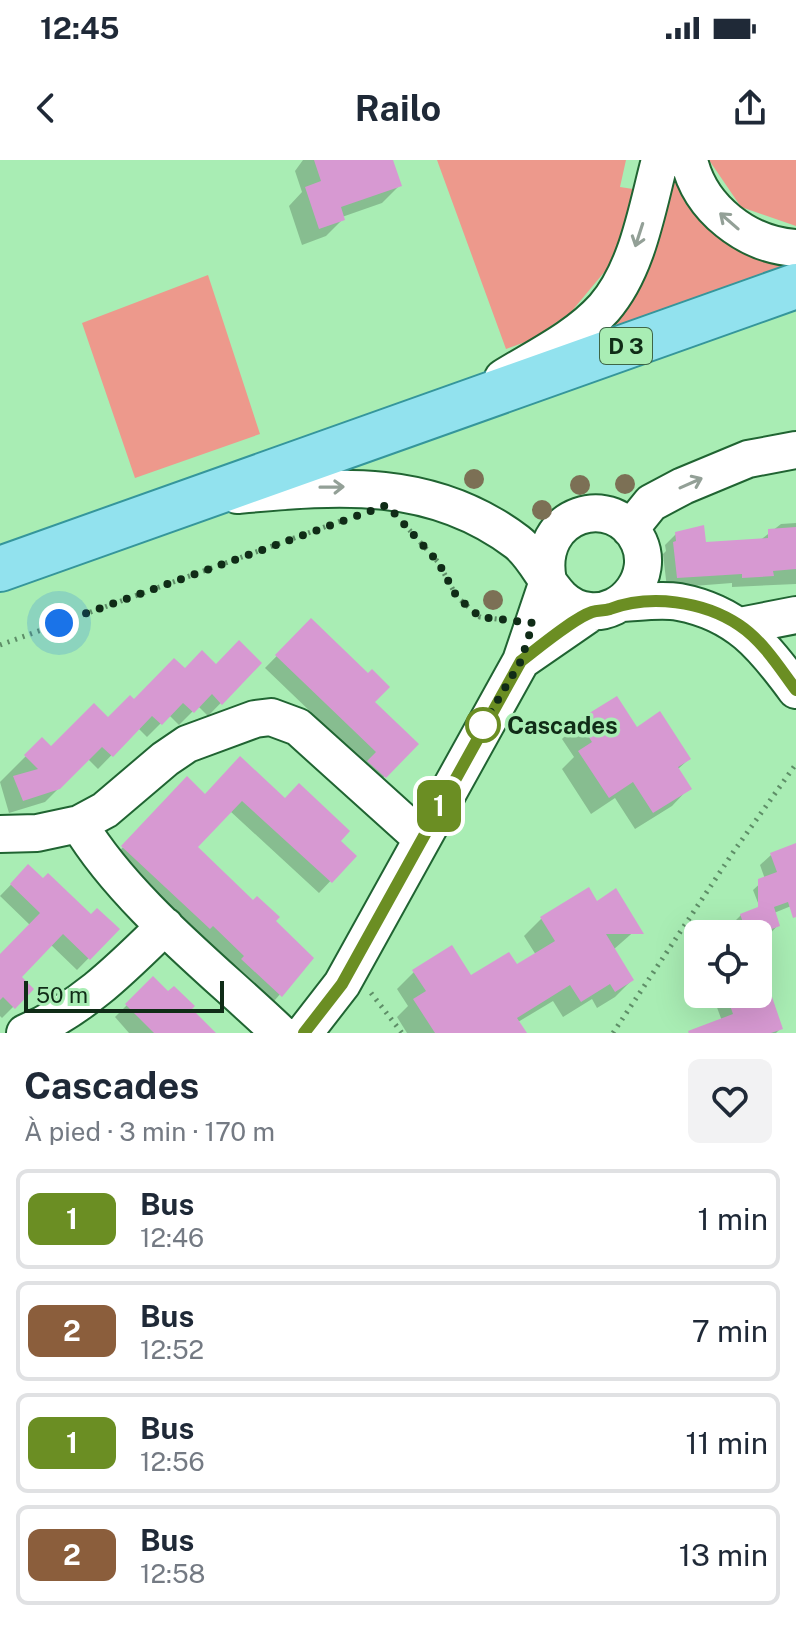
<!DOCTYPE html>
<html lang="fr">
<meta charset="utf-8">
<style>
:root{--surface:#fff;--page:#f2f2f3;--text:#1f2937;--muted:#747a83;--line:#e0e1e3}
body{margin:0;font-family:"Public Sans",sans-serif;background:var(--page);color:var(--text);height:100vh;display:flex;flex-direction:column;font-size:30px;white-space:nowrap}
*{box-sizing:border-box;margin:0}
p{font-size:26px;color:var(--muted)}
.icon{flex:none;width:44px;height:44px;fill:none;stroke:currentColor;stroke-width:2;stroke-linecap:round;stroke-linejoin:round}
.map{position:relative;height:873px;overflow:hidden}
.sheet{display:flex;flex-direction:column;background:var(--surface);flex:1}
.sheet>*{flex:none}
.badge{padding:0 16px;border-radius:12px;font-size:28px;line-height:52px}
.buttons{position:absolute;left:684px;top:760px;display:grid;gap:16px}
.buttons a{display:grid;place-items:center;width:88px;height:88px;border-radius:12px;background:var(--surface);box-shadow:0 8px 32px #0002;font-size:40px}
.scale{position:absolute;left:24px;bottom:20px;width:200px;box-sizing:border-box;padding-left:8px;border:4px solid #102c17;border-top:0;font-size:22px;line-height:28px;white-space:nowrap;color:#102c17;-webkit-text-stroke:6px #a9edb4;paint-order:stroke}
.you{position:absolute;width:40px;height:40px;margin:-20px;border:6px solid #fff;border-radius:50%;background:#1a73e8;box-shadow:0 0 0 12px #1a73e833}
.map>.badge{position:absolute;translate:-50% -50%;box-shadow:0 0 0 4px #fff}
.round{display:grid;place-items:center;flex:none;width:84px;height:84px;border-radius:12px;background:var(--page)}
.head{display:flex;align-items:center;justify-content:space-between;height:136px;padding:0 24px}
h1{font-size:38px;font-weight:700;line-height:60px}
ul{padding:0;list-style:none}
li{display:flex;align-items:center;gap:24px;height:100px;margin:0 16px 12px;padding:0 8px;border:4px solid var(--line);border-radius:12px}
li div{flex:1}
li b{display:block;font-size:30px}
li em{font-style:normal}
li .badge{min-width:88px;font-weight:700;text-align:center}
.status{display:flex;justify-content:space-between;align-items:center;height:56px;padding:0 40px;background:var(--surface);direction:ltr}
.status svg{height:22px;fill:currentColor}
header{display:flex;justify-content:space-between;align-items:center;height:104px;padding:0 24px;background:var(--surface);font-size:36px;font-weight:700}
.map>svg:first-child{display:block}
</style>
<div class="status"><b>12:45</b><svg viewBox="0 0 49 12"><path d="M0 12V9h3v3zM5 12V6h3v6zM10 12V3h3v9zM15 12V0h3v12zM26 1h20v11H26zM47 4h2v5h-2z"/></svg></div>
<header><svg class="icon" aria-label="back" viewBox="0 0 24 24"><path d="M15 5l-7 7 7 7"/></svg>Railo<svg class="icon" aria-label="share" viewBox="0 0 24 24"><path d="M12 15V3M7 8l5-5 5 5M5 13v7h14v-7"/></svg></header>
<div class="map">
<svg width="796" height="873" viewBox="0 0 796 873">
<rect width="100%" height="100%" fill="#a9edb4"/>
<path fill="#ed998c" d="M437 0H626L620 27 633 29 616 98 571 152 531 180 506 189Z
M668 0 796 98V111L608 173 597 167Z
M709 0H796V66L741 47Z
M208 115 260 274 135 318 82 163Z"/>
<path fill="#0003" d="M303 0H390L399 26 382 43 342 57 343 59 326 76 302 85 289 46 302 32 295 11Z
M796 363V424L732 427V423L667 428 663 394 666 391 665 385 676 374 704 384 759 381 781 364Z
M311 461 372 542 416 584 373 628 366 605 265 508Z
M260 503 208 556 198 546 179 565 169 555 147 577 138 568 98 609 88 599 45 642 9 653 0 622 42 580 51 589 108 560 185 510Z
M616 539 636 569 689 599 677 610 689 628 672 646 635 669 615 638 591 654 562 609 574 597 562 579 579 562Z
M176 630 205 636 284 640 338 681 354 696 319 733 230 651 195 687 311 798 269 847 112 699Z
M771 695H796V744L774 753 778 765 768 776 758 779V774H726L732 772 730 766 741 755 760 748 753 730 765 719 760 705Z
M28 707 90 756 117 769 77 810 50 784 19 817 31 829 2 858 0 856V796L30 765 0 736Z
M597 744 638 768 613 790 632 820 615 837 597 848 592 839 563 857 553 841 518 862 524 873H407L397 857 408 846 397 829 414 812 470 818 516 807 536 795 524 776 541 759Z
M153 819 189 849 210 873H129L115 857Z
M768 833 781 868 776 873H688L722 861 712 834H758L759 837Z"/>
<path fill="#d799d2" d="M314 0H393L402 26 341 47 345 60 319 69 305 27 321 21Z
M704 365 706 382 768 378V369L796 367V409L773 411 774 416 742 418V414L677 418 673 382 676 381 675 372Z
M311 458 368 513 372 509 390 527 375 542 419 584 386 618 367 601 376 592 275 495Z
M239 480 262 503 222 545 212 534 194 553 183 543 162 565 152 556 113 597 102 587 60 629 23 641 13 616 38 609 24 595 42 577 51 586 94 543 108 557 130 535 134 539 174 498 185 508 202 490 216 504Z
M617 536 637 567 660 551 691 599 678 607 692 629 653 653 633 622 609 638 578 591 592 582 578 560Z
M240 596 285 638 299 623 350 671 341 681 357 696 332 723 242 641 198 687 253 740 257 736 280 757 276 761 314 798 282 837 241 799 244 796 213 766 210 769 121 686 187 616 205 634Z
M796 683V757L793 758 788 742 774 747 780 766 758 774H747L740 754 758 747V719L777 712 770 693Z
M28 704 43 718 48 713 91 754 97 748 120 769 90 800 63 774 22 817 34 829 15 849 3 837 0 840V794L40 753 10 724Z
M589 727 597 741 616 728 644 774H606L634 820 615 832 610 824 581 842 570 825 517 858 527 873H435L413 839 426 831 412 810 452 785 471 815 509 792 517 804 555 781 540 757Z
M153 816 168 831 174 826 195 846 192 849 216 873H154L125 844Z
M726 834H771L783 869 771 873H689L688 871 733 854Z"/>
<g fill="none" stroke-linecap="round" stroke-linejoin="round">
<defs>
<path id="minor" d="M689 0C700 49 747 85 796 88
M503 218C537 197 577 178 604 148 638 109 647 48 660 0
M237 335C338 326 431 317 517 382 544 403 551 447 589 451 625 455 654 415 639 382 615 330 534 352 548 421
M630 369 651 343 683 326 748 299 796 290
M548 421 521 501 592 452
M623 443C641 442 662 439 679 442 737 453 763 485 796 530
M740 466 796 455
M79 664C125 741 215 811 280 873
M0 674 37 673 79 664 105 650 165 599 187 584 255 559 271 557 298 567 421 678
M25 873C82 849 122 808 165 766
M304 873 342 824 521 501"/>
<path id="major" d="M0 409 796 126"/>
</defs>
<use href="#minor" stroke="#206432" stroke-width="40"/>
<use href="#major" stroke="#35969b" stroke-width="48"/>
<path stroke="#5e8e67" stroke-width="5" stroke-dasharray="2 6" stroke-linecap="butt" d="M404 364 438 402 457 437 480 457 505 460
M0 485 341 361
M371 833 402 873
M613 873 734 691 796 604"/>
<use href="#minor" stroke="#fff" stroke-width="36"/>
<use href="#major" stroke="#92e2ee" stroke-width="44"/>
</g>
<g fill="#7c7055">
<circle cx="474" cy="319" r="10"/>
<circle cx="625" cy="324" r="10"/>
<circle cx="580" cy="325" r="10"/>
<circle cx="542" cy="350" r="10"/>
<circle cx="493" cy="440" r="10"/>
</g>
<defs><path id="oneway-shaft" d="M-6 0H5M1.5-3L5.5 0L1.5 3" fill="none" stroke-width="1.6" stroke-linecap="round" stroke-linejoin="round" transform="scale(2)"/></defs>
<g stroke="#93a097">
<use href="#oneway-shaft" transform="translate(729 61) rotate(-139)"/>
<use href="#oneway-shaft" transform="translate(639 75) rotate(108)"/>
<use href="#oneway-shaft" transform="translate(691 323) rotate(-24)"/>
<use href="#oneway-shaft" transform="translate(332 327) rotate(-1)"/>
</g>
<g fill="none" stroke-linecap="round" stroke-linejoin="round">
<defs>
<path id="line" d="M304 873 342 824 521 501C538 488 574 458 592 452 598 450 604 451 610 449 650 434 703 441 739 465 763 481 779 507 796 530"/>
</defs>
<use href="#line" stroke="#fff" stroke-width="18"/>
<use href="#line" stroke="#6b8e23" stroke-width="12"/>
<path stroke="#102c17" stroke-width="8" stroke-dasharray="0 14.4" d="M59 463 387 345 438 402 457 437 480 457 533 463 521 501 483 565"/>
</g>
<circle fill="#fff" stroke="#6b8e23" stroke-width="4" cx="483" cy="565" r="16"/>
<g text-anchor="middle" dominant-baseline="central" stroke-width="7" stroke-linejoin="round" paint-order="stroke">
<rect fill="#a9edb4" stroke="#3e6646" stroke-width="2" x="600" y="168" width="52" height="36" rx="6"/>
<g font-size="22" font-weight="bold" fill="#102c17">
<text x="626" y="186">D 3</text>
</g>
<g font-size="24" font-weight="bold" fill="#102c17" stroke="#a9edb4" text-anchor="start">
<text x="507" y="565">Cascades</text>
</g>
</g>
</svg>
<div class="buttons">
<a><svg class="icon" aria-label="locate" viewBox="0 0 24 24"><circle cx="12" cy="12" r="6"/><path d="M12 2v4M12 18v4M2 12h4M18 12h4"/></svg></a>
</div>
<div class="scale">50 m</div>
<div class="you" style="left:59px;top:463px"></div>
<b class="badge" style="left:439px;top:646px;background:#6b8e23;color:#fff">1</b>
</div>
<section class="sheet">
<div class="head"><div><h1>Cascades</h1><p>À pied · 3 min · 170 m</p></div><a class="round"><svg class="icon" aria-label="heart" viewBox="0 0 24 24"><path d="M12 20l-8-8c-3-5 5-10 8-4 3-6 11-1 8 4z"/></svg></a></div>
<ul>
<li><span class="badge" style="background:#6b8e23;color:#fff">1</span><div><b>Bus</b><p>12:46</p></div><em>1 min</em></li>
<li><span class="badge" style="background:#8b5e3c;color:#fff">2</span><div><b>Bus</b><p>12:52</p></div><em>7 min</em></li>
<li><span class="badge" style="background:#6b8e23;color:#fff">1</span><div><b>Bus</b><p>12:56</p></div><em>11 min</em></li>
<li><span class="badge" style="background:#8b5e3c;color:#fff">2</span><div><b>Bus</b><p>12:58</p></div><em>13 min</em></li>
</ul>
</section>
